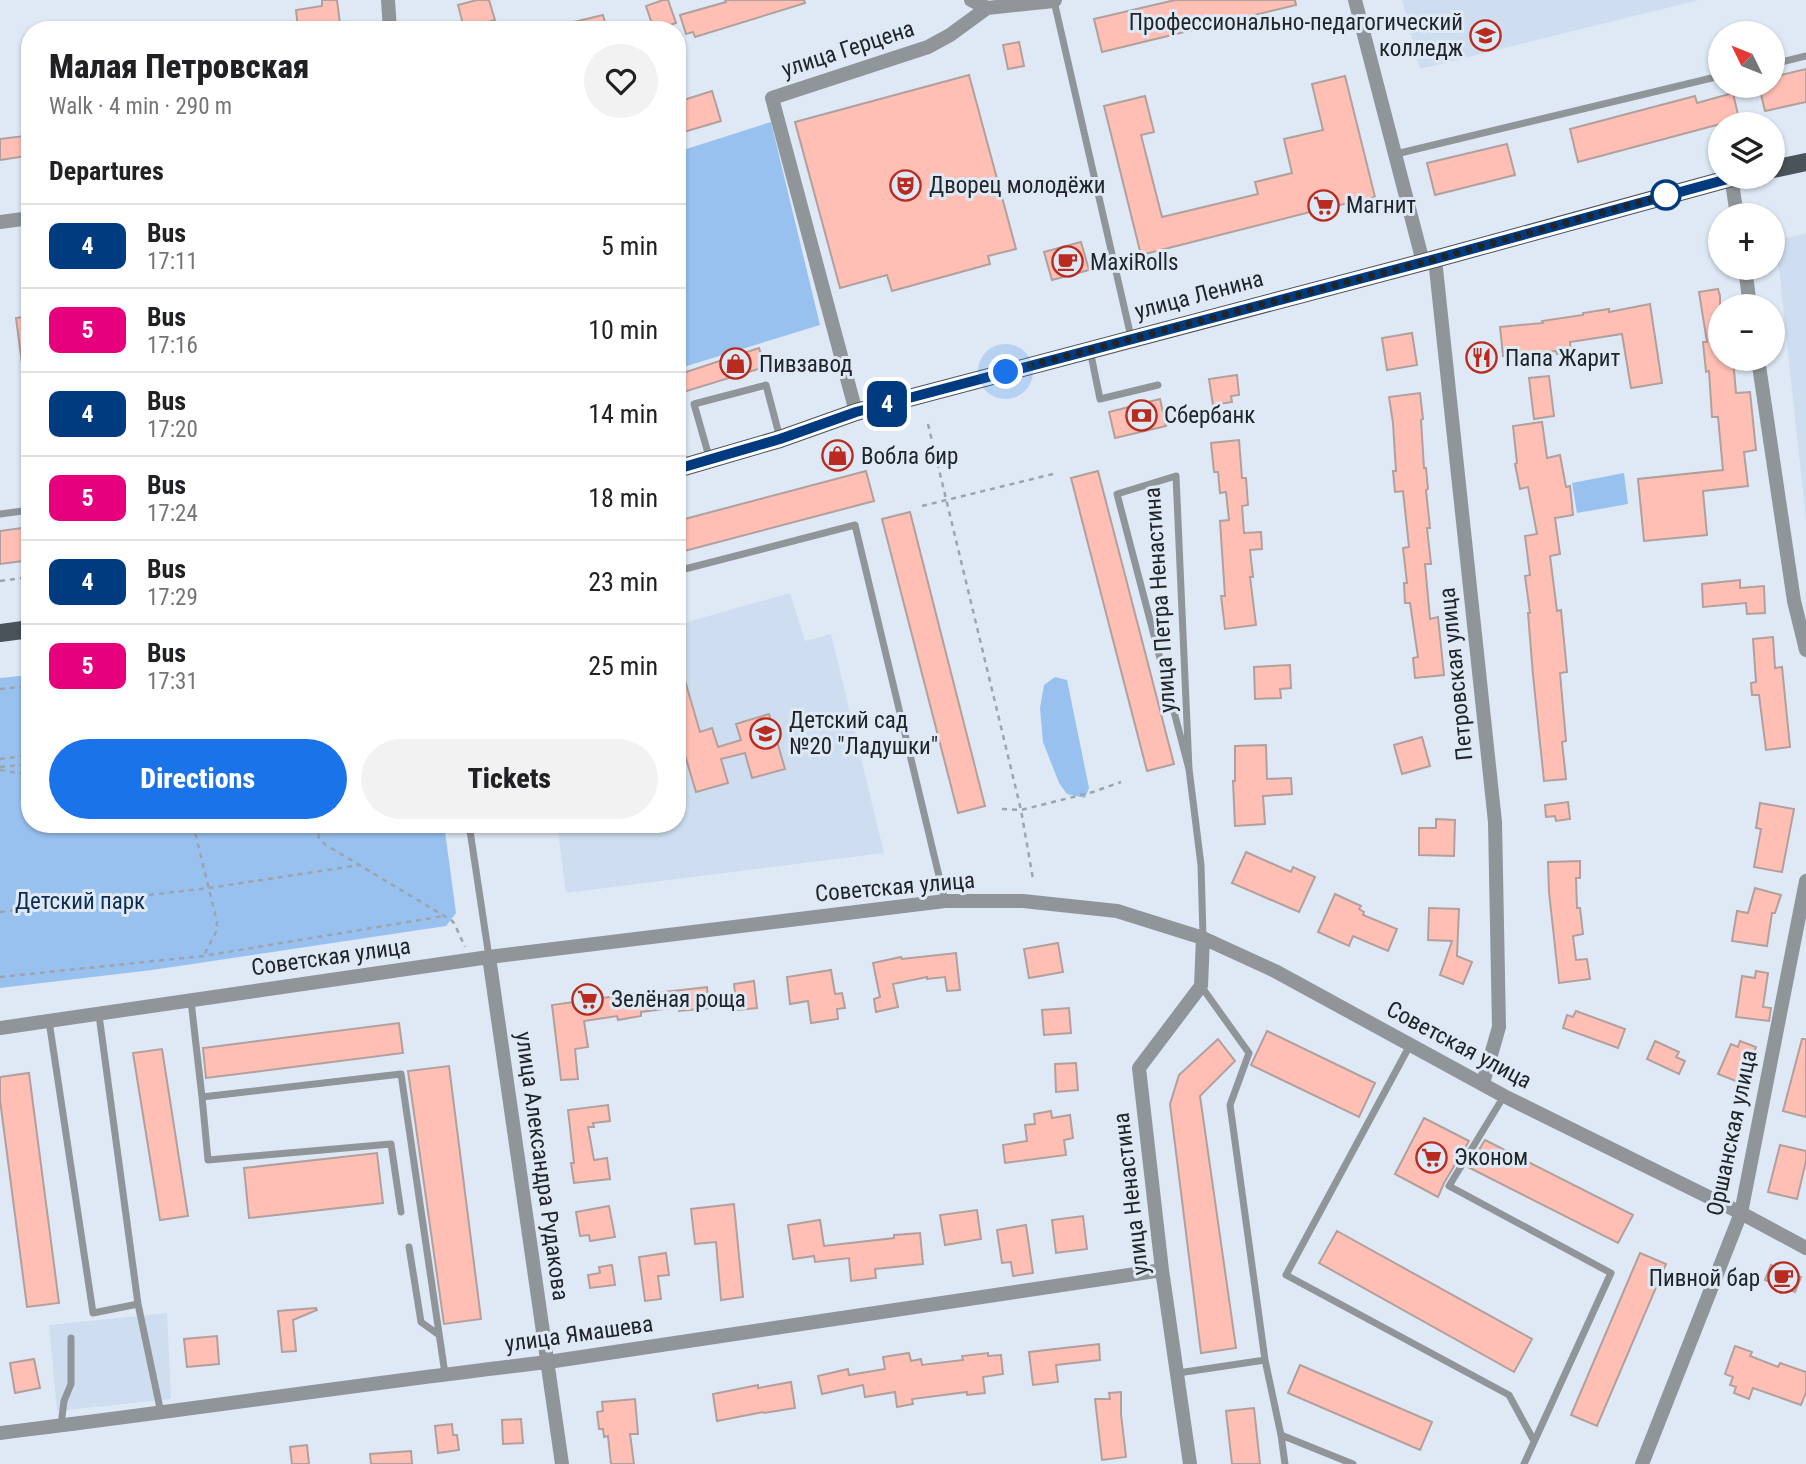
<!DOCTYPE html>
<meta charset="utf-8">
<style>
:root{--surface:#fff;--page:#f2f2f2;--text:#202124;--muted:#757577;--line:#e0e0e0;--accent:#1a73e8}
body{margin:0;font-family:"Roboto Condensed",sans-serif;background:var(--page);color:var(--text);height:100vh;display:flex;flex-direction:column;font-size:26px;white-space:nowrap}
*{box-sizing:border-box;margin:0}
p{font-size:23px;color:var(--muted)}
.icon{flex:none;width:38px;height:38px;fill:none;stroke:currentColor;stroke-width:2;stroke-linecap:round;stroke-linejoin:round}
.map{position:relative;flex:1;overflow:hidden}
.side{position:absolute;left:21px;top:21px;width:665px;height:812px;display:flex;flex-direction:column;background:var(--surface);border-radius:28px;box-shadow:0 2px 5px #0004}
.side>*{flex:none}
.badge{padding:0 14px;border-radius:10px;font-size:24px;line-height:46px}
.needle{width:46px;rotate:313deg}
.fabs{position:absolute;left:1708px;top:21px;display:grid;gap:14px}
.fabs a{display:grid;place-items:center;width:77px;height:77px;border-radius:50%;background:var(--surface);box-shadow:0 2px 5px #0004;font-size:35px}
.you{position:absolute;width:35px;height:35px;margin:-18px;border:5px solid #fff;border-radius:50%;background:#1a73e8;box-shadow:0 0 0 10px #1a73e833}
.map>.badge{position:absolute;translate:-50% -50%;box-shadow:0 0 0 4px #fff}
h2{padding:0 28px;font-size:26px;line-height:63px}
.round{display:grid;place-items:center;flex:none;width:74px;height:74px;border-radius:37px;background:var(--page)}
.headline{display:flex;align-items:center;justify-content:space-between;height:119px;padding:0 28px}
h1{font-size:33px;font-weight:800;line-height:52px}
.cta{display:flex;gap:14px;margin-top:auto;padding:14px 28px}
.cta a{flex:1;height:80px;border-radius:42px;background:var(--accent);color:#fff;font-size:28px;font-weight:800;line-height:80px;text-align:center}
.cta a+a{background:var(--page);color:var(--text)}
ul{padding:0;list-style:none}
li{display:flex;align-items:center;gap:21px;height:84px;padding:0 28px;border-top:2px solid var(--line)}
li div{flex:1}
li b{display:block;font-size:26px}
li em{font-style:normal}
li .badge{min-width:77px;font-weight:700;text-align:center}
.map>svg:first-child{display:block}
</style>
<div class="map">
<svg width="1806" height="1464" viewBox="0 0 1806 1464">
<rect width="100%" height="100%" fill="#dee9f5"/>
<path fill="#cedef0" d="M1402 0H1699L1420 69Z
M1806 233V520L1776 241Z
M790 593 805 641 831 634 884 853 566 893 557 824H677V625Z
M167 1313 171 1399 57 1411 49 1325Z"/>
<path fill="#99c1f0" d="M771 122 820 325 677 369V152Z
M1624 473 1628 504 1577 513 1572 483Z
M30 675V824H444L456 913 446 926 152 970 0 988V678Z
M1055 677 1067 680 1089 788 1085 798 1067 794 1059 783 1043 742 1040 708 1044 685Z"/>
<path fill="#ffbfb4" stroke="#b1a09d" stroke-width="2" d="M322 0H337L340 24 298 29 296 10 322 6Z
M477 0H489L495 20 464 28 458 5Z
M663 0H668L676 23 654 30 646 6Z
M725 0H804L805 3 695 37 693 32 686 34 680 15 726 2Z
M1175 0H1295L1296 5 1102 52 1094 19Z
M603 15 607 30H562L561 25Z
M1019 42 1024 66 1008 69 1003 45Z
M1806 69V102L1765 111 1759 86H1773V77Z
M969 75 1016 249 988 256 990 264 892 291 887 275 840 288 795 122Z
M1345 76 1375 197 1318 210 1141 255 1104 106 1145 96 1154 132 1141 135 1162 217 1258 194 1255 182 1292 173 1284 139 1323 130 1312 84Z
M712 91 721 121 677 134V102Z
M1733 93 1739 119 1578 162 1570 129 1695 96 1697 103Z
M24 136 27 156 0 160V139Z
M1507 144 1515 175 1435 195 1427 163Z
M1081 242 1089 270 1052 280 1044 252Z
M1718 289 1720 296V359H1733L1736 393 1750 392 1756 450 1744 452 1748 486 1703 491 1707 535 1644 541 1638 479 1723 470 1718 417H1712L1709 371 1706 372 1703 342H1707L1699 292Z
M1650 304 1662 383 1631 388 1622 334 1570 342 1571 352 1557 354 1556 351 1503 356 1500 327 1543 323 1542 321 1583 315V313L1609 309V312Z
M30 316V363L22 364 16 318Z
M1412 333 1417 365 1387 370 1382 338Z
M759 348 765 367 677 394V375Z
M1237 375 1239 395 1231 396 1232 402 1213 405 1209 379Z
M1549 376 1554 416 1534 419 1529 378Z
M1420 393 1423 419 1421 420 1424 468H1426L1428 489 1426 490 1430 528H1427L1431 564H1425L1430 619 1438 617 1444 675 1415 678 1413 658 1418 657 1410 603H1405L1404 583H1407L1403 548 1409 547 1403 491 1395 492 1393 471H1396L1393 423 1389 397Z
M1160 399 1166 426 1115 438 1109 412Z
M1542 422 1547 458 1560 455 1566 487 1570 486 1573 515 1555 518 1560 554 1550 556 1557 611 1561 610 1567 672 1560 673 1566 741 1562 742 1566 779 1544 781 1533 675 1528 613H1530L1525 576 1530 575 1525 536 1537 534 1528 487 1520 489 1515 464 1517 463 1513 426Z
M1239 440 1242 478H1246L1248 505 1242 506 1244 533 1261 532 1262 549 1250 550 1253 577H1250L1256 625 1225 629 1221 596H1225L1220 521 1229 520 1226 492 1220 493 1218 472H1214L1211 443Z
M866 471 874 501 677 553V521Z
M1098 471 1174 764 1147 771 1071 478Z
M910 512 985 806 958 813 882 519Z
M30 527V560L0 564V531Z
M1740 580V588L1764 586 1765 613 1747 614 1746 603 1703 607 1702 584Z
M1773 637 1775 668 1782 667 1790 747 1766 750 1759 695H1752L1751 683 1756 682 1753 639Z
M1290 665 1291 688 1280 689 1281 698 1255 699 1254 667Z
M681 667 700 732 712 728 718 747 741 740 736 724 769 714 785 769 752 778 745 753 721 759 728 783 696 792 677 728V668Z
M1422 737 1430 766 1402 774 1394 745Z
M1266 745 1267 779 1291 778 1292 794 1263 796 1265 824 1235 826 1233 781H1235V746Z
M1568 802 1570 819 1556 821 1555 816 1546 817 1545 805Z
M1760 803 1794 809 1782 872 1754 867 1761 829 1756 828Z
M1436 819 1455 820 1454 856 1419 855V828H1436Z
M1246 852 1291 872 1293 867 1315 877 1299 912 1232 883Z
M1580 861V878H1576L1577 908H1580L1583 934 1573 936 1576 960 1587 959 1590 979 1559 983 1549 892 1548 862Z
M1755 888 1781 895 1775 913H1772L1767 946 1732 941 1737 911 1748 913Z
M1335 894 1361 906 1359 909 1364 912 1363 915 1397 929 1388 951 1353 936 1349 946 1318 932Z
M1429 908 1459 909 1457 956 1472 962 1463 984 1440 975 1452 941 1428 940Z
M1058 943 1063 972 1029 978 1024 949Z
M956 953 960 990 947 991 945 977 927 979V977L893 984 898 1007 876 1012 874 999 880 997 873 963 901 957 902 959Z
M831 970 835 994 842 993 845 1008 837 1009 838 1019 811 1023 808 1001 790 1004 787 977Z
M1756 971 1768 973 1763 1007 1771 1008 1769 1021 1736 1017 1742 976 1755 978Z
M754 981 757 1008 737 1010 734 984Z
M707 987 709 1008 679 1011V1007L641 1012V1016L618 1020 617 1016 584 1021 588 1047 575 1049 578 1079 561 1080 552 1005 638 993 655 991V993Z
M1069 1008 1071 1033 1044 1035 1042 1010Z
M1576 1011 1625 1029 1618 1048 1563 1028 1567 1015 1573 1017Z
M399 1023 403 1053 206 1078 203 1048Z
M1267 1031 1375 1083 1359 1117 1251 1065Z
M1218 1039 1235 1061 1200 1096 1236 1348 1201 1353 1170 1104 1179 1075Z
M1802 1039H1806V1117L1783 1111Z
M1655 1041 1679 1052 1676 1057 1685 1061 1679 1074 1647 1059Z
M1740 1041 1756 1047 1750 1062 1755 1064 1746 1085 1718 1074 1731 1044 1738 1047Z
M162 1049 188 1216 160 1220 133 1053Z
M1076 1063 1078 1090 1056 1092 1055 1064Z
M449 1066 481 1319 444 1324 408 1071Z
M29 1073 59 1303 27 1307 0 1100V1077Z
M608 1105 610 1121 593 1123 594 1127H588L594 1160 607 1158 610 1179 574 1183 571 1163H574L568 1110Z
M1051 1111 1052 1118 1070 1115 1073 1138 1064 1140 1066 1155 1005 1163 1003 1145 1027 1141 1025 1125 1035 1124 1034 1114Z
M1424 1118 1469 1141 1444 1183 1438 1197 1395 1174Z
M1485 1140 1633 1215 1618 1243 1468 1167Z
M1780 1145 1806 1151V1161L1797 1199 1768 1192Z
M377 1153 383 1203 249 1218 244 1168Z
M734 1204 743 1297 721 1300 716 1242 695 1244 691 1209Z
M609 1206 615 1237 590 1241 589 1235 580 1236 576 1212Z
M977 1210 981 1239 945 1245 940 1215Z
M1083 1216 1087 1249 1056 1253 1052 1220Z
M820 1220 824 1246 894 1238V1235L920 1233 923 1264 875 1269 876 1278 851 1281 849 1258 815 1262 814 1256 793 1259 788 1225Z
M1026 1225 1033 1273 1013 1276 1011 1262 1002 1263 997 1230Z
M1337 1231 1532 1339 1514 1372 1319 1263Z
M666 1253 669 1275 658 1276 661 1299 645 1301 639 1257Z
M1640 1253 1666 1264 1597 1426 1571 1415Z
M612 1265 615 1285 590 1288 588 1275 600 1273 599 1267Z
M1771 1265 1801 1277 1795 1292 1765 1280Z
M316 1308 317 1310 293 1320 296 1351 282 1352 278 1311Z
M217 1336 219 1364 187 1367 184 1339Z
M1099 1344 1100 1360 1056 1365 1058 1382 1033 1385 1029 1352Z
M1735 1346 1752 1352 1750 1356 1778 1367 1780 1363 1806 1372V1392L1801 1405 1753 1388 1749 1399 1734 1393 1736 1387 1730 1385 1733 1377 1725 1374Z
M909 1353 911 1361 921 1359 922 1365 963 1360 962 1356 988 1353V1356L1001 1355 1003 1374 983 1377 985 1393 967 1395V1392L912 1399 913 1404 897 1407 895 1392 865 1397 863 1385 822 1394 818 1376 848 1369 849 1375 885 1369 883 1357Z
M34 1359 40 1388 15 1393 10 1363Z
M1300 1365 1432 1422 1420 1450 1288 1393Z
M791 1382 795 1408 764 1413 763 1412 717 1421 713 1394 758 1385V1388Z
M1121 1392V1414L1126 1457 1102 1460 1095 1399H1110L1109 1393Z
M635 1399 638 1434H630L634 1464H611L608 1436 604 1437 603 1429H599L597 1412 603 1411 602 1402Z
M1254 1408 1260 1464H1232L1226 1411Z
M521 1419 523 1443 503 1444 502 1420Z
M452 1424 453 1435H457L459 1450 438 1453 435 1426Z
M307 1445 309 1464H292L290 1447Z
M411 1451 412 1464H371L370 1454Z"/>
<g fill="none" stroke-linecap="round" stroke-linejoin="round">
<path stroke="#9ca4ad" stroke-width="2.5" stroke-dasharray="5 5" stroke-linecap="butt" d="M928 424 1021 810 1033 879
M922 506 1053 474
M0 581 30 577
M0 689 30 686
M0 759 30 755
M0 767 30 764
M0 770 30 775
M1002 809 1021 810 1093 792 1121 782
M193 824 217 922 216 932 204 955
M317 824 319 839 326 845 451 920 454 923 465 947
M0 912 209 888 360 865
M0 977 203 956 444 916"/>
<path stroke="#90959a" stroke-width="7" d="M1054 1 1131 337
M1773 64 1806 56
M1396 154 1720 76
M1090 350 1100 399 1158 385
M710 460 694 404 766 385 780 438
M0 514 30 510
M677 571 855 525 945 901
M1189 769 1176 476 1117 494 1189 769 1201 865 1203 937
M469 824 489 957
M1201 986 1249 1053 1230 1105 1265 1360
M191 1001 202 1097 401 1074 445 1374
M49 1021 93 1313 138 1304 99 1015
M1410 1045 1286 1275 1509 1395 1534 1441
M1504 1096 1449 1186 1611 1273 1524 1464
M202 1097 208 1160 391 1144 401 1212
M409 1247 421 1322 439 1335
M138 1304 161 1413
M1178 1373 1265 1360 1281 1435
M61 1425 64 1401 71 1384V1338
M1285 1464 1281 1435 1353 1464"/>
<path stroke="#90959a" stroke-width="14" d="M388 0 390 30
M971 0 987 8
M1355 0 1423 262
M1731 177 1737 215
M0 222 30 218
M1435 259 1495 822 1499 1027 1483 1083
M1745 268 1750 306
M1758 359 1794 601 1806 650
M856 412 772 98 928 47 950 35 987 8 1054 1 1055 0
M489 957 562 1464
M0 1028 489 957 945 901H1023L1117 911 1203 938 1275 971 1504 1096 1741 1213 1806 1248
M0 1433C183 1411 365 1383 548 1362L1162 1270
M1190 1464 1162 1270 1139 1068 1201 986 1203 938
M1642 1464 1741 1213 1806 881"/>
<path stroke="#4a525a" stroke-width="18" d="M1773 169 1806 162
M677 469 780 439 856 412 1435 259 1735 177
M0 633 30 629"/>
</g>
<g fill="none" stroke-linecap="round" stroke-linejoin="round">
<defs>
<path id="line" d="M677 469 780 439 856 412 1435 259 1735 177"/>
</defs>
<use href="#line" stroke="#fff" stroke-width="16"/>
<use href="#line" stroke="#003b80" stroke-width="10"/>
<path stroke="#212529" stroke-width="7" stroke-dasharray="0 12.6" d="M1006 372 1435 259 1666 195"/>
</g>
<defs>
<symbol id="university-ring" viewBox="-11 -11 22 22"><circle r="9.5" fill="#dee9f5" stroke="#b92b1f" stroke-width="1.5"/><path d="M0-5L7-2L0 1L-7-2ZM-4 1L0 2.5L4 1V4Q0 6-4 4Z" fill="#b92b1f"/></symbol>
<symbol id="theatre-ring" viewBox="-11 -11 22 22"><circle r="9.5" fill="#dee9f5" stroke="#b92b1f" stroke-width="1.5"/><path d="M-5-5.5Q0-4 5-5.5V0Q5 5 0 6Q-5 5-5 0ZM-3.3-2.5H-1v1.5H-3.3ZM1-2.5H3.3v1.5H1ZM-2.8 1Q0 5.5 2.8 1Z" fill="#b92b1f"/></symbol>
<symbol id="supermarket-ring" viewBox="-11 -11 22 22"><circle r="9.5" fill="#dee9f5" stroke="#b92b1f" stroke-width="1.5"/><path d="M-6-5.5h2.5l.6 2H6L4.5 2H-2.5L-4.4-4H-6ZM-1.5 3.2a1.3 1.3 0 1 0 .1 0ZM3 3.2a1.3 1.3 0 1 0 .1 0Z" fill="#b92b1f"/></symbol>
<symbol id="cafe-ring" viewBox="-11 -11 22 22"><circle r="9.5" fill="#dee9f5" stroke="#b92b1f" stroke-width="1.5"/><path d="M-5.5-4.5H6V0H3Q3 3.5 0 3.5H-2.5Q-5.5 3.5-5.5 0ZM3-3.2v2h1.7v-2ZM-6 4.5H4V6H-6Z" fill="#b92b1f"/></symbol>
<symbol id="restaurant-ring" viewBox="-11 -11 22 22"><circle r="9.5" fill="#dee9f5" stroke="#b92b1f" stroke-width="1.5"/><path d="M-5-6h1v4h1v-4h1v4h1v-4h1v5L-1.5 .5V6h-2V.5L-5-1ZM5-6V6H3V1.5H1.5Q1.5-4 5-6Z" fill="#b92b1f"/></symbol>
<symbol id="shop-ring" viewBox="-11 -11 22 22"><circle r="9.5" fill="#dee9f5" stroke="#b92b1f" stroke-width="1.5"/><path d="M-5-2.5h2.3a2.7 3.5 0 0 1 5.4 0H5L5.5 6h-11ZM-1.5-2.5h3a1.5 2.3 0 0 0-3 0Z" fill="#b92b1f"/></symbol>
<symbol id="bank-ring" viewBox="-11 -11 22 22"><circle r="9.5" fill="#dee9f5" stroke="#b92b1f" stroke-width="1.5"/><path d="M-6-4H6V4H-6ZM0-2.3a2.3 2.3 0 1 0 0 4.6a2.3 2.3 0 1 0 0-4.6Z" fill="#b92b1f"/></symbol>
<symbol id="school-ring" viewBox="-11 -11 22 22"><circle r="9.5" fill="#dee9f5" stroke="#b92b1f" stroke-width="1.5"/><path d="M0-5L7-2L0 1L-7-2ZM-4 1L0 2.5L4 1V4Q0 6-4 4Z" fill="#b92b1f"/></symbol>
</defs>
<g fill-rule="evenodd">
<use href="#university-ring" x="1468" y="18" width="35" height="35"/>
<use href="#theatre-ring" x="888" y="168" width="35" height="35"/>
<use href="#supermarket-ring" x="1306" y="188" width="35" height="35"/>
<use href="#cafe-ring" x="1050" y="244" width="35" height="35"/>
<use href="#restaurant-ring" x="1464" y="340" width="35" height="35"/>
<use href="#shop-ring" x="718" y="346" width="35" height="35"/>
<use href="#bank-ring" x="1124" y="398" width="35" height="35"/>
<use href="#shop-ring" x="820" y="438" width="35" height="35"/>
<use href="#school-ring" x="748" y="716" width="35" height="35"/>
<use href="#supermarket-ring" x="570" y="982" width="35" height="35"/>
<use href="#supermarket-ring" x="1414" y="1140" width="35" height="35"/>
<use href="#cafe-ring" x="1766" y="1260" width="35" height="35"/>
</g>
<circle fill="#fff" stroke="#003b80" stroke-width="3.5" cx="1666" cy="195" r="14"/>
<g text-anchor="middle" dominant-baseline="central" stroke-width="6" stroke-linejoin="round" paint-order="stroke">
<g font-size="23" fill="#212529" stroke="#dee9f5" text-anchor="start">
<text x="1463" y="22" text-anchor="end">Профессионально-педагогический<tspan x="1463" dy="26">колледж</tspan></text>
<text x="929" y="185">Дворец молодёжи</text>
<text x="1346" y="205">Магнит</text>
<text x="1090" y="262">MaxiRolls</text>
<text x="1505" y="358">Папа Жарит</text>
<text x="759" y="364">Пивзавод</text>
<text x="1164" y="415">Сбербанк</text>
<text x="861" y="456">Вобла бир</text>
<text x="789" y="720">Детский сад<tspan x="789" dy="26">№20 "Ладушки"</tspan></text>
<text x="611" y="999">Зелёная роща</text>
<text x="1454" y="1157">Эконом</text>
<text x="1760" y="1278" text-anchor="end">Пивной бар</text>
</g>
<g font-size="23" fill="#212529" stroke="#dee9f5">
<text transform="translate(848 49) rotate(-18)">улица Герцена</text>
<text transform="translate(1199 295) rotate(-15)">улица Ленина</text>
<text transform="translate(1160 600) rotate(-94)">улица Петра Ненастина</text>
<text transform="translate(1456 674) rotate(-96)">Петровская улица</text>
<text transform="translate(895 887) rotate(-5)">Советская улица</text>
<text transform="translate(331 957) rotate(-8)">Советская улица</text>
<text transform="translate(1459 1045) rotate(28)">Советская улица</text>
<text transform="translate(1732 1133) rotate(-78)">Оршанская улица</text>
<text transform="translate(542 1166) rotate(82)">улица Александра Рудакова</text>
<text transform="translate(1131 1194) rotate(-97)">улица Ненастина</text>
<text transform="translate(579 1334) rotate(-8)">улица Ямашева</text>
</g>
<g font-size="23" fill="#0c2d51" stroke="#dee9f5">
<text x="80" y="901">Детский парк</text>
</g>
</g>
</svg>
<div class="fabs">
<a><svg class="needle" viewBox="-14 -14 28 28"><path d="M0-13l5 13h-10z" fill="#e53935"/><path d="M0 13l5-13h-10z" fill="#757577"/></svg></a>
<a><svg class="icon" aria-label="layers" viewBox="0 0 24 24"><path d="M12 4l9 5-9 5-9-5zM3 14l9 5 9-5"/></svg></a>
<a>+</a>
<a>−</a>
</div>
<div class="you" style="left:1006px;top:372px"></div>
<b class="badge" style="left:887px;top:404px;background:#003b80;color:#fff">4</b>
<section class="side">
<div class="headline"><div><h1>Малая Петровская</h1><p>Walk · 4 min · 290 m</p></div><a class="round"><svg class="icon" aria-label="heart" viewBox="0 0 24 24"><path d="M12 20l-8-8c-3-5 5-10 8-4 3-6 11-1 8 4z"/></svg></a></div>
<h2>Departures</h2>
<ul>
<li><span class="badge" style="background:#003b80;color:#fff">4</span><div><b>Bus</b><p>17:11</p></div><em>5 min</em></li>
<li><span class="badge" style="background:#e6007e;color:#fff">5</span><div><b>Bus</b><p>17:16</p></div><em>10 min</em></li>
<li><span class="badge" style="background:#003b80;color:#fff">4</span><div><b>Bus</b><p>17:20</p></div><em>14 min</em></li>
<li><span class="badge" style="background:#e6007e;color:#fff">5</span><div><b>Bus</b><p>17:24</p></div><em>18 min</em></li>
<li><span class="badge" style="background:#003b80;color:#fff">4</span><div><b>Bus</b><p>17:29</p></div><em>23 min</em></li>
<li><span class="badge" style="background:#e6007e;color:#fff">5</span><div><b>Bus</b><p>17:31</p></div><em>25 min</em></li>
</ul>
<div class="cta"><a>Directions</a><a>Tickets</a></div>
</section>
</div>
